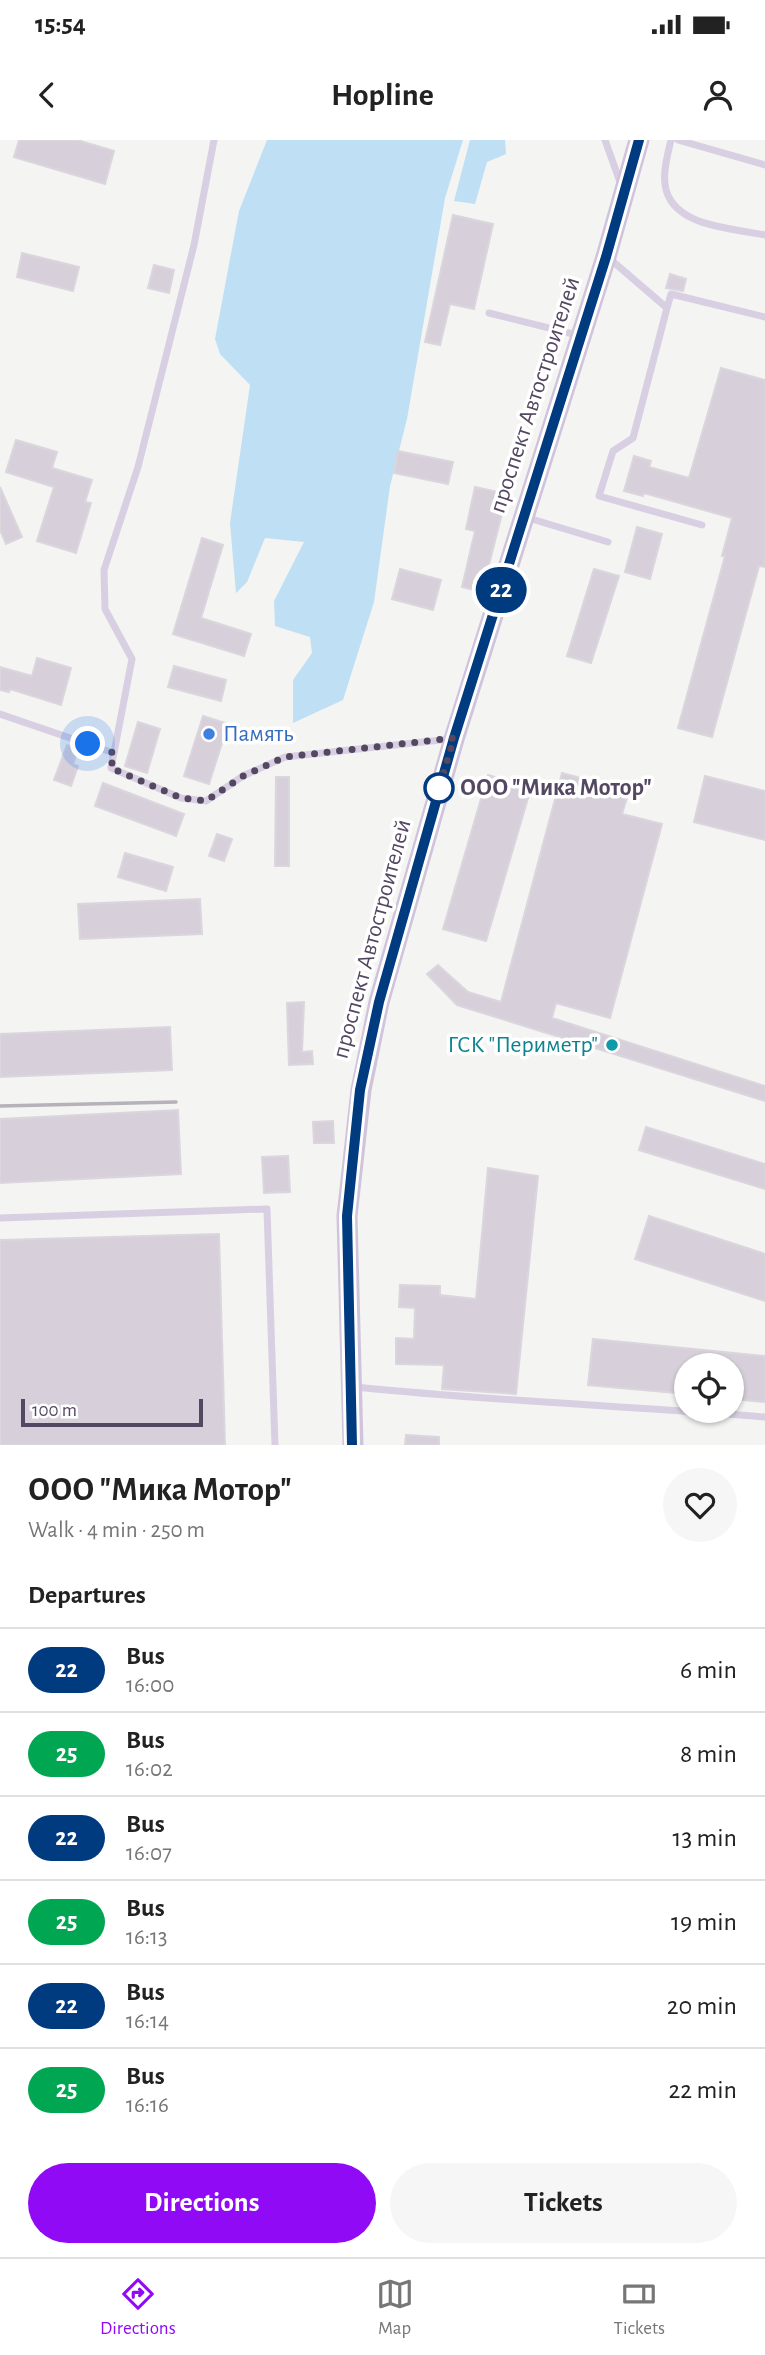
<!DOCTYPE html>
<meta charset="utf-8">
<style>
:root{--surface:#fff;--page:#f6f6f6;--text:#222;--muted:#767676;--line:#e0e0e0;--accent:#900af6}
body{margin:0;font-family:"Alegreya Sans",sans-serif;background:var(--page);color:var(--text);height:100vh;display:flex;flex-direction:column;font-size:26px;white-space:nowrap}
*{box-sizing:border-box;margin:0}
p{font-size:23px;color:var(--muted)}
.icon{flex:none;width:38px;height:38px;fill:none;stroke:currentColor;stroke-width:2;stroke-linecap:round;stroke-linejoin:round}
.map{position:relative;height:1305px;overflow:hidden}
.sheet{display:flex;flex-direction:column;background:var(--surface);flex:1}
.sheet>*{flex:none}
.badge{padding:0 14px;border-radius:23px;font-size:24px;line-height:46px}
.controls{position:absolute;left:674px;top:1213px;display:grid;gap:14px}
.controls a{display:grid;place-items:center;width:70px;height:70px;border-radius:50%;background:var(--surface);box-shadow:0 2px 5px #0004;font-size:35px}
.scale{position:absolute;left:21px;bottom:18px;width:182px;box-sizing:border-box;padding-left:7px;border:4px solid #544761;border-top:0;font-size:19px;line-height:24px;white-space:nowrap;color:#544761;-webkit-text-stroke:5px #fff;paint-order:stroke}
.you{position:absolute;width:35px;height:35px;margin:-18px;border:5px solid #fff;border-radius:50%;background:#1a73e8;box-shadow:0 0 0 10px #1a73e833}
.map>.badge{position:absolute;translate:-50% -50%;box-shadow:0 0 0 4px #fff}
h2{padding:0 28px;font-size:26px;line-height:63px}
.round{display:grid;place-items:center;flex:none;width:74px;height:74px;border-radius:37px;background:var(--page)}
.summary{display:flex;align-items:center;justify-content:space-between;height:119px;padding:0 28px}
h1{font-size:33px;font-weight:700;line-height:52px}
.primary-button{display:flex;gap:14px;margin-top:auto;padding:14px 28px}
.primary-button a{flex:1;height:80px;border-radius:42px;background:var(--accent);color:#fff;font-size:28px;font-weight:700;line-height:80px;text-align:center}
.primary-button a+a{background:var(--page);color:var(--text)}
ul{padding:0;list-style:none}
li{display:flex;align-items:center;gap:21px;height:84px;padding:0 28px;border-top:2px solid var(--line)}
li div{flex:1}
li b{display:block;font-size:26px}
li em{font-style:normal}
li .badge{min-width:77px;font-weight:700;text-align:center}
.status{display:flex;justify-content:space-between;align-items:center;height:49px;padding:0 35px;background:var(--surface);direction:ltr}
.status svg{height:19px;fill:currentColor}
header{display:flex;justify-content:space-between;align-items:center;height:91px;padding:0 28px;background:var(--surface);font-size:32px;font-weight:700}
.dock{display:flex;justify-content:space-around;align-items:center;height:98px;border-top:2px solid var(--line);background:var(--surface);font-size:19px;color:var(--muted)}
.dock a{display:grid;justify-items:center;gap:4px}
.dock .current{color:var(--accent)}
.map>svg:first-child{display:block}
</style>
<div class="status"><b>15:54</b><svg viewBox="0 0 49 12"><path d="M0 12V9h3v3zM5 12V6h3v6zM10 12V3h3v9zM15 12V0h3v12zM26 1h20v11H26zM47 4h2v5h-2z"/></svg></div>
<header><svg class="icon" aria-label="back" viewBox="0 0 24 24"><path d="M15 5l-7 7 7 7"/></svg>Hopline<svg class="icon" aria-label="person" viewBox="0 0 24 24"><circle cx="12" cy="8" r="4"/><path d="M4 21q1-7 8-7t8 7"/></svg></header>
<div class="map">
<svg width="765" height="1305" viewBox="0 0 765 1305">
<rect width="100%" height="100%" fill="#f4f4f2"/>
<path fill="#bedff4" d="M267 0H463L445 58 407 279 390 346 374 462 343 560 293 583V540L312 513 310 497 275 486 274 461 304 402 265 398 247 442 236 453 230 383 250 245 220 214 215 199 239 71Z
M470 0H505L506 14 487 22 475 64 454 61Z"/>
<path fill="#d7d0da" stroke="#dbd5dd" stroke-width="2" d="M19 0H77L114 11 105 44 14 17Z
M453 75 493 84 474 169 450 164 440 205 425 202Z
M22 113 79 127 73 151 17 137Z
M154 125 174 130 169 153 148 148Z
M670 134 686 139 683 151 666 148Z
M721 228 765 240V427L759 426 712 597 678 588 725 416H722L732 378 644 353 643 356 624 351 634 316 651 321 649 327 689 338Z
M16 300 57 312 52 328 92 340 85 362 91 363 76 413 37 401 54 347 6 332Z
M398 311 453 322 448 344 394 333Z
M0 347 22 397 6 404 0 390Z
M475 347 507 354 482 452 462 447 475 391 466 389Z
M637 387 662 394 650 439 625 432Z
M202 398 223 405 201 478 251 494 244 516 173 494Z
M400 429 441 440 433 470 392 459Z
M594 429 619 436 591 523 567 516Z
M37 518 71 528 61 565 10 549 9 552 0 550V527L32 536Z
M174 526 226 540 221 561 168 547Z
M203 576 228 584 209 644 184 636Z
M138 582 160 589 147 633 125 626Z
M67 605 78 609 73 624 78 626 71 646 54 640Z
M562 633 629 651 622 674 662 684 610 878 556 863 552 878 765 946V961L457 865 427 834 438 825 468 852 501 862Z
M488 635 531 648 486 801 443 789Z
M705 636 765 651V700L694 682Z
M276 637H289V726H275Z
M103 643 184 674 176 696 95 666Z
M217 694 232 699 224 721 209 716Z
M125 713 173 727 166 751 118 737Z
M200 759 202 794 80 799 78 764Z
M304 862 302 912 312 911 313 924 289 925 287 863Z
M170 887 172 930 0 937V894Z
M178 970 181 1034 0 1043V979Z
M333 981 334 1003H314L313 982Z
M646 987 765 1024V1049L639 1010Z
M288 1016 290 1052 264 1053 262 1017Z
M488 1028 538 1036 516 1254 442 1249 444 1225 396 1224V1198L414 1199 415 1168 399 1167 400 1145 440 1146V1155L476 1159Z
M649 1076 765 1114V1161L635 1119Z
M219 1094 225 1305H0V1100Z
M593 1199 765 1216V1262L732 1259V1225H686V1254L588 1245Z
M406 1295 439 1297V1305H405Z"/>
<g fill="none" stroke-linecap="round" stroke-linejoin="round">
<path stroke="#d8cfe2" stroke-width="7" d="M214 0 194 105 138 327 104 430 105 469 132 519 111 628 181 658 206 661 243 636 285 617 450 599
M605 0 620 42
M671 0C668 13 663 30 665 44 670 87 732 88 765 95
M678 0 765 25
M610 119 667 168 633 298 613 311 599 356 702 385
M667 168 671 154 765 177
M489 173 577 195
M525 377 608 402
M0 574 114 613
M0 1078 267 1069 275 1305
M355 1247C491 1261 628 1266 765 1277"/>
<path stroke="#d0c3dc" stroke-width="21" d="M353 1305 347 1076 361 950 379 862 454 599 606 117 639 0"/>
<path stroke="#b7b1ba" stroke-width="3.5" d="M0 966 176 962"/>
</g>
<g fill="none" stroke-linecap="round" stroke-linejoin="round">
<defs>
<path id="line" d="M352 1305 347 1076 360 950 379 862 454 598 606 117 639 0"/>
</defs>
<use href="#line" stroke="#fff" stroke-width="16"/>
<use href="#line" stroke="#003b80" stroke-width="10"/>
<path stroke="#544761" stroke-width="7" stroke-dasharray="0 12.6" d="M88 604 114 613 111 628 181 658 206 661 243 636 285 617 454 598 439 648"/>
</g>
<circle fill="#3f7fe0" stroke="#fff" stroke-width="2.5" cx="209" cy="594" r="7"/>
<circle fill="#fff" stroke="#003b80" stroke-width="3.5" cx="439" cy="648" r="14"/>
<circle fill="#0f9aa8" stroke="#fff" stroke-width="2.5" cx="612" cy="905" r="7"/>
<g text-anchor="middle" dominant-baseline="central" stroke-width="7" stroke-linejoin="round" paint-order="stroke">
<g font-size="24" fill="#544761" stroke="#fff">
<text transform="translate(535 255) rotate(-72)">проспект Автостроителей</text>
<text transform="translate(372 799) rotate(-75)">проспект Автостроителей</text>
</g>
<g font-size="24" fill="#366cbe" stroke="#fff" text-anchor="start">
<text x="223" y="594">Память</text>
</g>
<g font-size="24" font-weight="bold" fill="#544761" stroke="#fff" text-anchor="start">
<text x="460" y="648">ООО "Мика Мотор"</text>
</g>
<g font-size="24" fill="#0d838f" stroke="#fff" text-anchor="end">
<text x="598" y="905">ГСК "Периметр"</text>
</g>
</g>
</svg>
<div class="controls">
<a><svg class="icon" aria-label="locate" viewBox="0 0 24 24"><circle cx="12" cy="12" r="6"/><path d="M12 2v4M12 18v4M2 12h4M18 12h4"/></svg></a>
</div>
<div class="scale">100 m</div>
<div class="you" style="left:88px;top:604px"></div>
<b class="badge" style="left:501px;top:450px;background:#003b80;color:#fff">22</b>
</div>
<section class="sheet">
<div class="summary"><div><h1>ООО &quot;Мика Мотор&quot;</h1><p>Walk · 4 min · 250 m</p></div><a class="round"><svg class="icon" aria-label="heart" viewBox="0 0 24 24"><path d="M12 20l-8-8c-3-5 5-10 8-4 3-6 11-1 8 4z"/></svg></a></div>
<h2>Departures</h2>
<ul>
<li><span class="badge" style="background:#003b80;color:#fff">22</span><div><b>Bus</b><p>16:00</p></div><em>6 min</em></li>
<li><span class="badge" style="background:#00a651;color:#fff">25</span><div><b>Bus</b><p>16:02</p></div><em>8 min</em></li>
<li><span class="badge" style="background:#003b80;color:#fff">22</span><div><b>Bus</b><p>16:07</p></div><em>13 min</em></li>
<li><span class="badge" style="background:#00a651;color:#fff">25</span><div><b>Bus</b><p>16:13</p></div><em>19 min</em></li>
<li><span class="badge" style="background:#003b80;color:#fff">22</span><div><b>Bus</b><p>16:14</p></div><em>20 min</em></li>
<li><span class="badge" style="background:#00a651;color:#fff">25</span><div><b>Bus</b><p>16:16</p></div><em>22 min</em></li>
</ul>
<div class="primary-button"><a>Directions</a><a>Tickets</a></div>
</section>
<nav class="dock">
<a class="current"><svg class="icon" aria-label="directions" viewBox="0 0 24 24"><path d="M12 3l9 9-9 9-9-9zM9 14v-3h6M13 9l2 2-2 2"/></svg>Directions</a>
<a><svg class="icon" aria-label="map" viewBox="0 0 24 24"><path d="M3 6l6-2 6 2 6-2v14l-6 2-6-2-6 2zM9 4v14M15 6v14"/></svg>Map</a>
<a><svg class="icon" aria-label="tickets" viewBox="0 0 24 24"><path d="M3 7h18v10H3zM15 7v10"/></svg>Tickets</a>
</nav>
